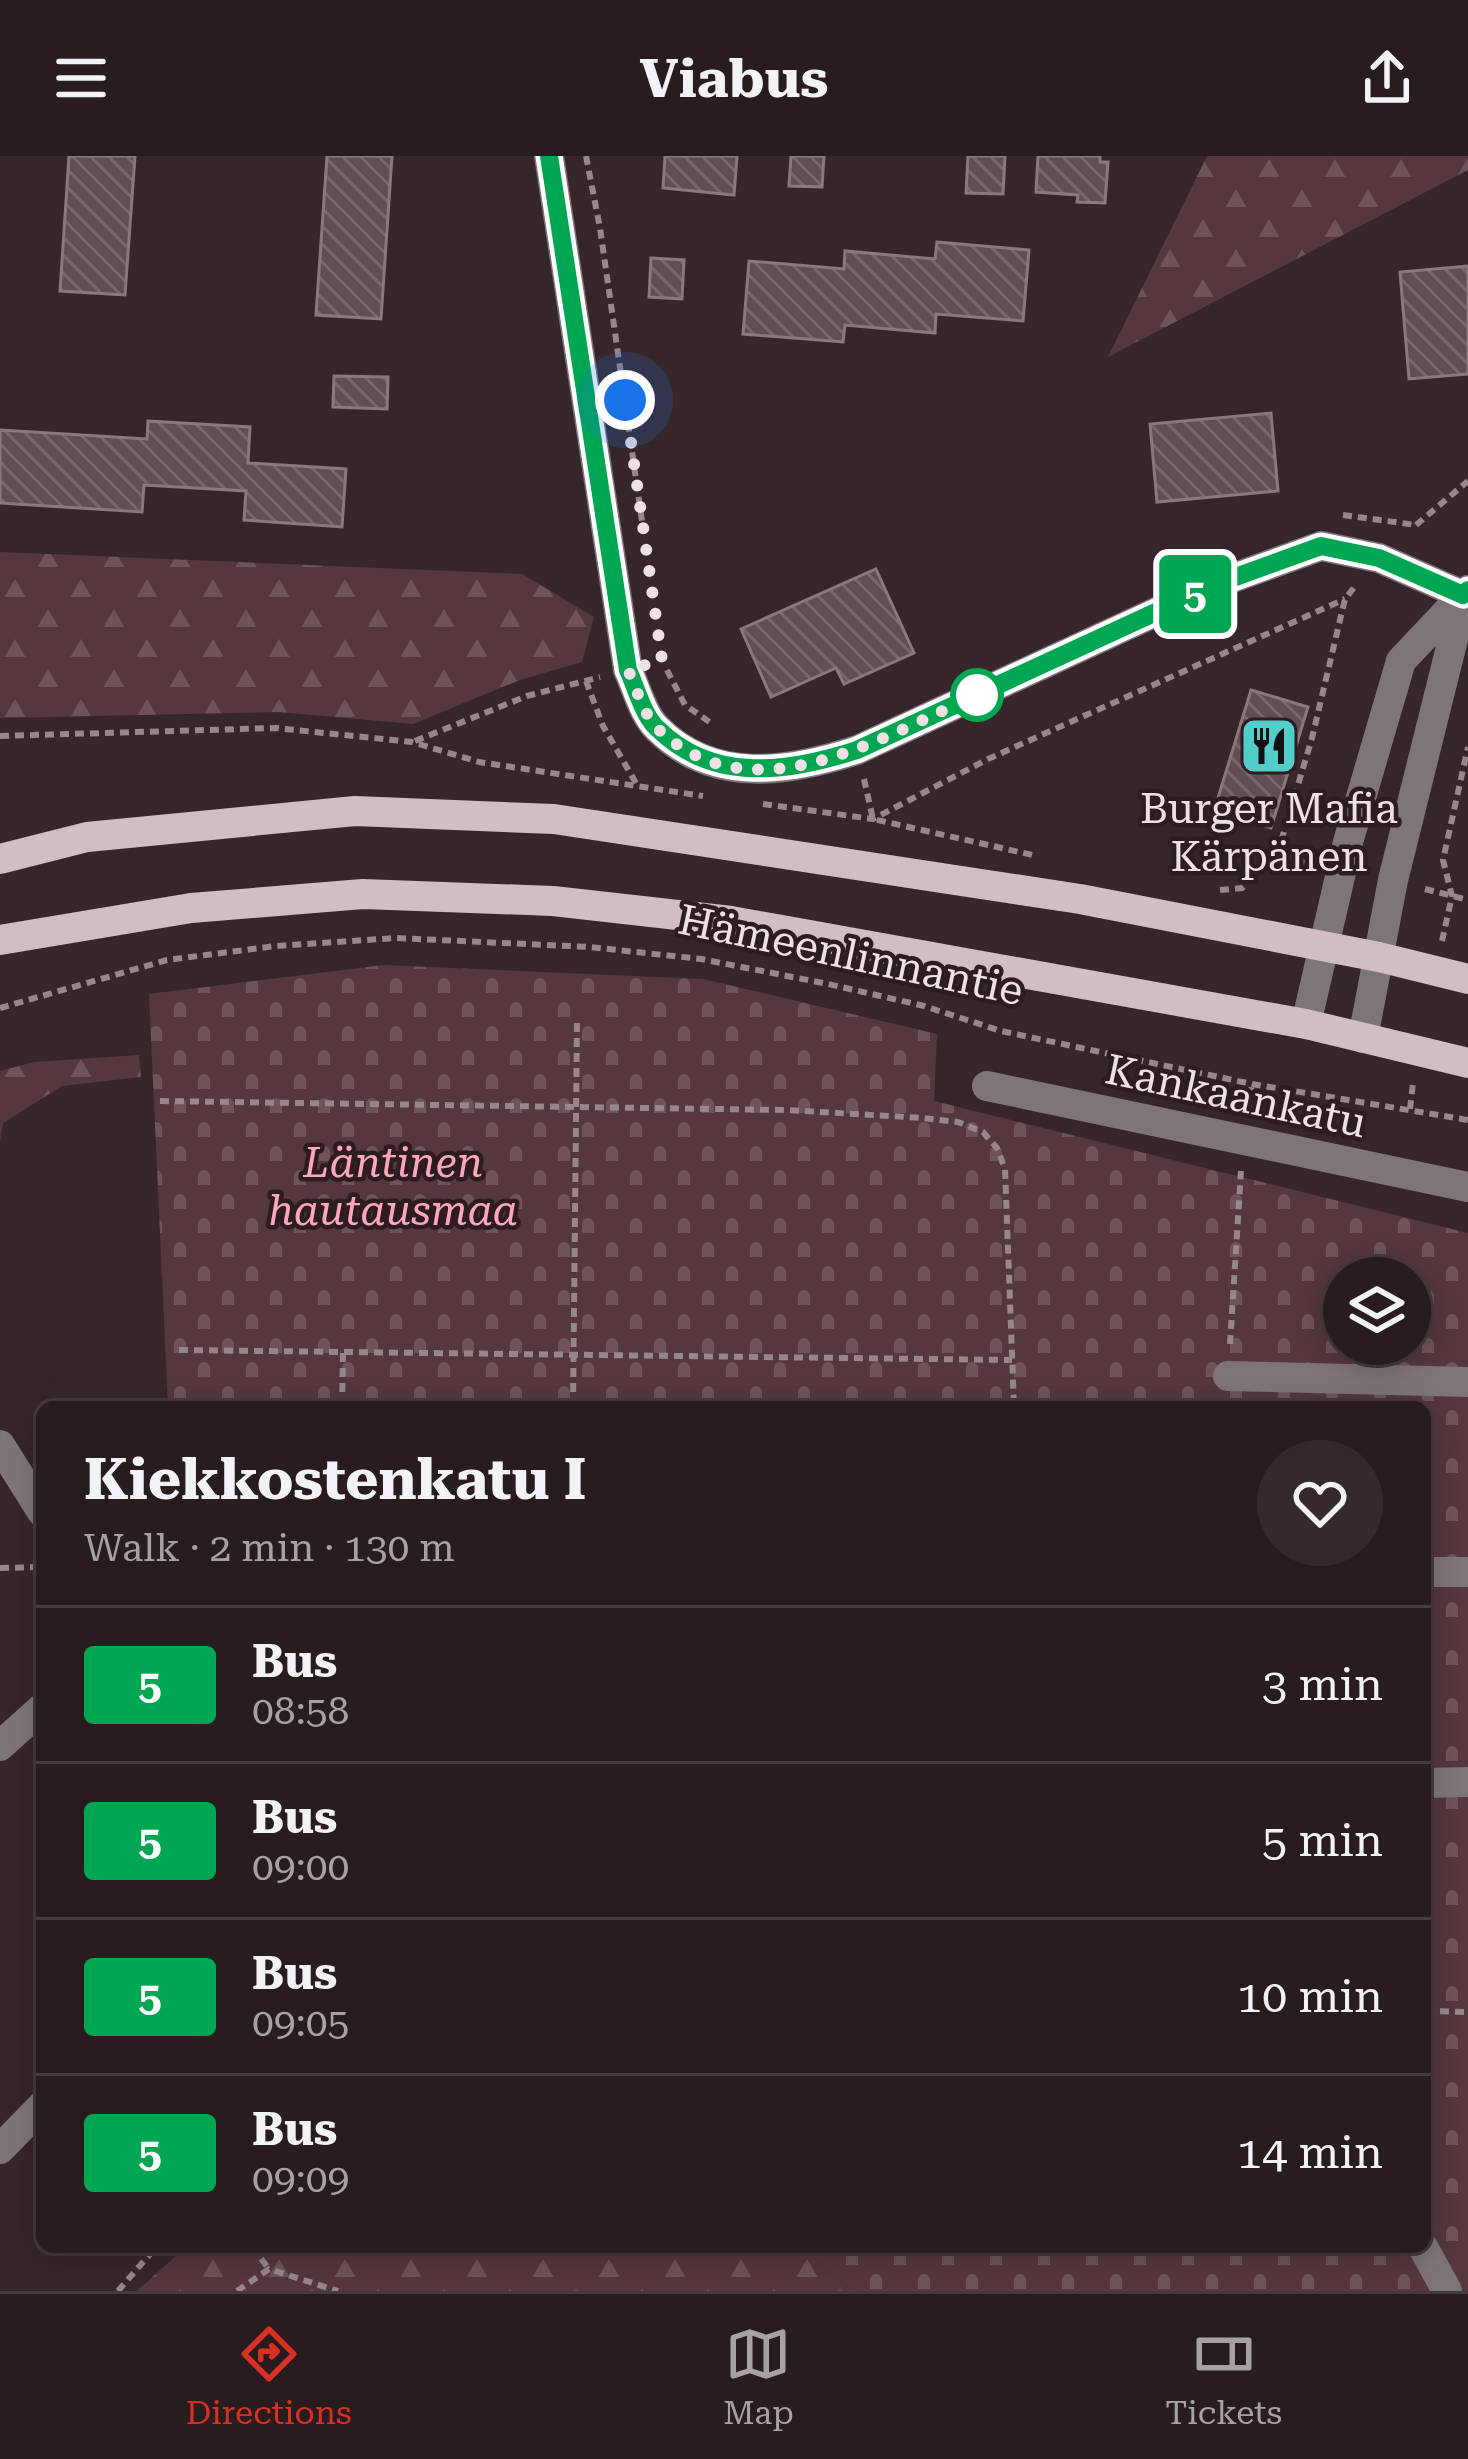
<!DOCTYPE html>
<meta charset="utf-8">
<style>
:root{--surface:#291c1f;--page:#35292c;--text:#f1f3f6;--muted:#a5a1a4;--line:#453a3d;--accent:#d93025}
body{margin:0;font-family:"Roboto Serif",serif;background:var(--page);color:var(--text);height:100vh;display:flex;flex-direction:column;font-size:45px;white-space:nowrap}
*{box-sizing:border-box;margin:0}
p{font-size:39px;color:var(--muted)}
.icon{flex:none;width:66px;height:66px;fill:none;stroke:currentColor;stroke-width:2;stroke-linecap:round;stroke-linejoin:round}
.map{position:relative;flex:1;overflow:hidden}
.drawer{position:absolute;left:36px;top:1245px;width:1395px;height:852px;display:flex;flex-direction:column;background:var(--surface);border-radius:18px;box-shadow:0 6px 30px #0003,0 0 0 3px var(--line)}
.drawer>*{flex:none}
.badge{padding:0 24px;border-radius:9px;font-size:42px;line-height:78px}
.buttons{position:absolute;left:1323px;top:1101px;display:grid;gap:24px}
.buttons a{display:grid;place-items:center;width:108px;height:108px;border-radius:50%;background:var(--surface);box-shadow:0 6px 30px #0003,0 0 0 3px var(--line);font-size:60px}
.you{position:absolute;width:60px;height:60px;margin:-30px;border:9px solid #fff;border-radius:50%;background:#1a73e8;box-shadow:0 0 0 18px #1a73e833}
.map>.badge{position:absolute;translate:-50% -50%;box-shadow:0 0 0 6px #fff}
.round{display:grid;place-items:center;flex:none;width:126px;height:126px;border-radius:63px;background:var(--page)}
.headline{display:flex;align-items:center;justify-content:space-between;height:204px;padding:0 48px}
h1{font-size:57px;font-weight:700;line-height:90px}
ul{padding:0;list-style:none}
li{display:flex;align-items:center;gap:36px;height:156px;padding:0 48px;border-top:3px solid var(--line)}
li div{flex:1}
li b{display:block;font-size:45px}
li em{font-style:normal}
li .badge{min-width:132px;font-weight:700;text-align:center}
header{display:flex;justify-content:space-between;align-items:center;height:156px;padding:0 48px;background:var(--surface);font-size:54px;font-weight:700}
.dock{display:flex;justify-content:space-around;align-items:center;height:168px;border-top:3px solid var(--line);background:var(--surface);font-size:33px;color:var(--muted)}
.dock a{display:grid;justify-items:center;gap:6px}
.dock .on{color:var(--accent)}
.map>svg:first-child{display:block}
</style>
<header><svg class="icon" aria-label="menu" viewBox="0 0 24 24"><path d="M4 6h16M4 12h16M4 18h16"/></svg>Viabus<svg class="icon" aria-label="share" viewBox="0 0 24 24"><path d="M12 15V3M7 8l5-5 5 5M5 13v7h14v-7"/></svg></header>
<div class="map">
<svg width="1468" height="2135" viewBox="0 0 1468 2135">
<defs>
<pattern id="forest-firs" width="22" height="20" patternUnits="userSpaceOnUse" patternTransform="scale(3)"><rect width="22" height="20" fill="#55373d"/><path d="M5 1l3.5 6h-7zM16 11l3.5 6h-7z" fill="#6e5459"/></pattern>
<pattern id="cemetery-stones" width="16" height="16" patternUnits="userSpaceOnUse" patternTransform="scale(3)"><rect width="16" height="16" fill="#55373d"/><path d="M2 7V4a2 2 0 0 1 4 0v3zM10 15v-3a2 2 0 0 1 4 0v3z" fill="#6e5459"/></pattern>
<pattern id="building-back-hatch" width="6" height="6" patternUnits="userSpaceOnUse" patternTransform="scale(3)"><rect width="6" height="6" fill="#624e52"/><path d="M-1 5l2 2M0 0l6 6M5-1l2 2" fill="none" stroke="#79676b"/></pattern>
</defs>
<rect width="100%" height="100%" fill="#372629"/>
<path fill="url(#forest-firs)" d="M1207 0H1468V14L1108 201Z
M0 396 522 418 594 461 582 506 520 524 413 568 278 556 0 562Z
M139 899 141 921 62 930 3 967 0 985V915L34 906Z
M186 2091H802L852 2135H137Z"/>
<path fill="url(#cemetery-stones)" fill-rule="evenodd" d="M384 809 703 823 937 878 934 945 1468 1077V2135H852L802 2091H1425V1251H168L149 838ZM1344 1122H1410V1188H1344Z"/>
<path fill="url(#building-back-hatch)" stroke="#8c777b" stroke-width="3" d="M69 0H135L125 139 60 135Z
M327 0H392L381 163 316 159Z
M665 0H737L734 39 663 32Z
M791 0H824L822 31 789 30Z
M968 0H1005L1003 38 966 37Z
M1038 0H1100V6H1108L1105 47 1077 46 1078 39 1036 36Z
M937 86 1029 94 1023 165 936 158 935 177 845 169 843 186 743 178 749 105 844 113 845 95 935 103Z
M651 102 684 104 682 143 649 141Z
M1468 110V218L1409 223 1400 116Z
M334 220 388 221 387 253 333 251Z
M1271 257 1278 335 1157 346 1150 268Z
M148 265 250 271 248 307 346 313 342 371 244 364 246 335 144 329 142 356 0 347V274L147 283Z
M876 413 914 497 844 528 836 512 771 541 741 473Z
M1251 534 1308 551 1271 672 1214 655Z"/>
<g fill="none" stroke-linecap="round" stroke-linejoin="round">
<path stroke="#96878a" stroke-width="6" stroke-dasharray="9 6" stroke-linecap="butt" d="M586 0 600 72 642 365
M1343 359 1416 369
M1416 369 1468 325
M667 514 685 549 711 567
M586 525 603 570 637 629
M0 580 276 572 412 586 479 606 703 640
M415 585 527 540 600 521
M864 623 873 663 1037 700
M763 648 873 663 988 603 1345 443
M1277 699 1312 582 1345 443 1356 429
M1425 733 1468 744
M1220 734 1242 732 1277 699 1313 709
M1442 785 1452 740 1443 704 1468 591
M0 852 167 804 276 790 396 782 590 791 701 803 828 828 924 850 1001 875 1252 928 1468 964
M160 945 786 954 923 962 958 966 983 976 997 992 1005 1013 1014 1251
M1410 953 1413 927
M1248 955 1252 928
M1230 1188 1241 1015
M179 1194 1012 1204
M342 1251 343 1196
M573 1251 577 865
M0 1412 42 1411
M1425 1855 1468 1856
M252 2091 269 2113
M118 2135 156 2091
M237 2135 269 2113 338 2135"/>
<path stroke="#7e7577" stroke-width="30" d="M549 0 628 514C636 531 643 559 657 572 713 629 789 616 857 594L1219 427 1321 390 1379 402 1463 439
M1306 868 1348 686 1401 505 1468 434
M1363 882 1393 724 1463 443
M987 930 1468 1031
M1228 1220 1468 1226
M0 1289 42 1356
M1425 1416H1468
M0 1590 42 1552
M1425 1627 1468 1626
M0 1993 42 1950
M1423 2091 1447 2135"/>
<path stroke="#d2bec2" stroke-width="30" d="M0 703 87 681 355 655 554 663 1080 743 1379 801 1468 823
M0 784 191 752 363 738 553 745 731 765 1306 868 1468 907"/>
</g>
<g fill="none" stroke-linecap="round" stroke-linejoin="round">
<defs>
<path id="line" d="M549 0 628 514C636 531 643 559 657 572 713 628 789 616 857 594L1219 427 1321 390 1379 402 1463 439 1468 434"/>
</defs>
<use href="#line" stroke="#fff" stroke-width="27"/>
<use href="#line" stroke="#00a651" stroke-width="18"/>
<path stroke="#ede1e3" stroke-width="12" stroke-dasharray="0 21.6" d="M625 244 662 504 628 514C636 531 644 559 657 572 752 664 883 580 977 539"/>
</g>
<defs>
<symbol id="restaurant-square" viewBox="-11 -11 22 22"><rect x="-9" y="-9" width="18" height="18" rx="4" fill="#53cdc9" stroke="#2d1c20"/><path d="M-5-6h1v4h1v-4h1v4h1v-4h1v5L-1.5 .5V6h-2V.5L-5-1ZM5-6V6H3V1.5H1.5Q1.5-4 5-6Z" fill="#111"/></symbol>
</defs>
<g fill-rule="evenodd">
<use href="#restaurant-square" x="1236" y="557" width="66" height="66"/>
</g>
<circle fill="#fff" stroke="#00a651" stroke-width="6" cx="977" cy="539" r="24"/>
<g text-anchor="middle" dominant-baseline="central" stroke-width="9" stroke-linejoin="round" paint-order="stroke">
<g font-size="42" fill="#ede1e3" stroke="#2d1c20">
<text x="1269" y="652">Burger Mafia<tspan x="1269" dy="48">Kärpänen</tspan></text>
</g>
<g font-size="42" fill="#ede1e3" stroke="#2d1c20">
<text transform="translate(851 799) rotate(12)">Hämeenlinnantie</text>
<text transform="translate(1236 940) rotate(12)">Kankaankatu</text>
</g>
<g font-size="42" font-style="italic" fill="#fda7ba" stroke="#2d1c20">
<text x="393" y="1006">Läntinen<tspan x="393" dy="48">hautausmaa</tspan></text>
</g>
</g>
</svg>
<div class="buttons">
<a><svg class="icon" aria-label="layers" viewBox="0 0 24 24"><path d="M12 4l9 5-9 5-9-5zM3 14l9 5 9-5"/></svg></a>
</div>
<div class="you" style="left:625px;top:244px"></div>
<b class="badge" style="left:1195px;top:438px;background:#00a651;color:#fff">5</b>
<section class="drawer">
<div class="headline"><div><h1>Kiekkostenkatu I</h1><p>Walk · 2 min · 130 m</p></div><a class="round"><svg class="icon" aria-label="heart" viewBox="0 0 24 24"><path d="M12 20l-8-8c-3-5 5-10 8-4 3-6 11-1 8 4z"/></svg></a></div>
<ul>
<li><span class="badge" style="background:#00a651;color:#fff">5</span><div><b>Bus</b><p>08:58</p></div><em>3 min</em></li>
<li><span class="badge" style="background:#00a651;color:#fff">5</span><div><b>Bus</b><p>09:00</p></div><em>5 min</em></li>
<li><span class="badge" style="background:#00a651;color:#fff">5</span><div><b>Bus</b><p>09:05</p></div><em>10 min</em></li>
<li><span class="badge" style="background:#00a651;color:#fff">5</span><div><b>Bus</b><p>09:09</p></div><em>14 min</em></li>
</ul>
</section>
</div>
<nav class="dock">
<a class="on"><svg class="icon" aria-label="directions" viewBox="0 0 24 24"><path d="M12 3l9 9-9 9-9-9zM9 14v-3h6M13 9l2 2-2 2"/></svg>Directions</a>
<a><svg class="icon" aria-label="map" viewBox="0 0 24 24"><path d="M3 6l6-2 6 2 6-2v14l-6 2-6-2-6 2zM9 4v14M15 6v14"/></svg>Map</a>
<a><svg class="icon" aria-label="tickets" viewBox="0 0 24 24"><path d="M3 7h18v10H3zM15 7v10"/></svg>Tickets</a>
</nav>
